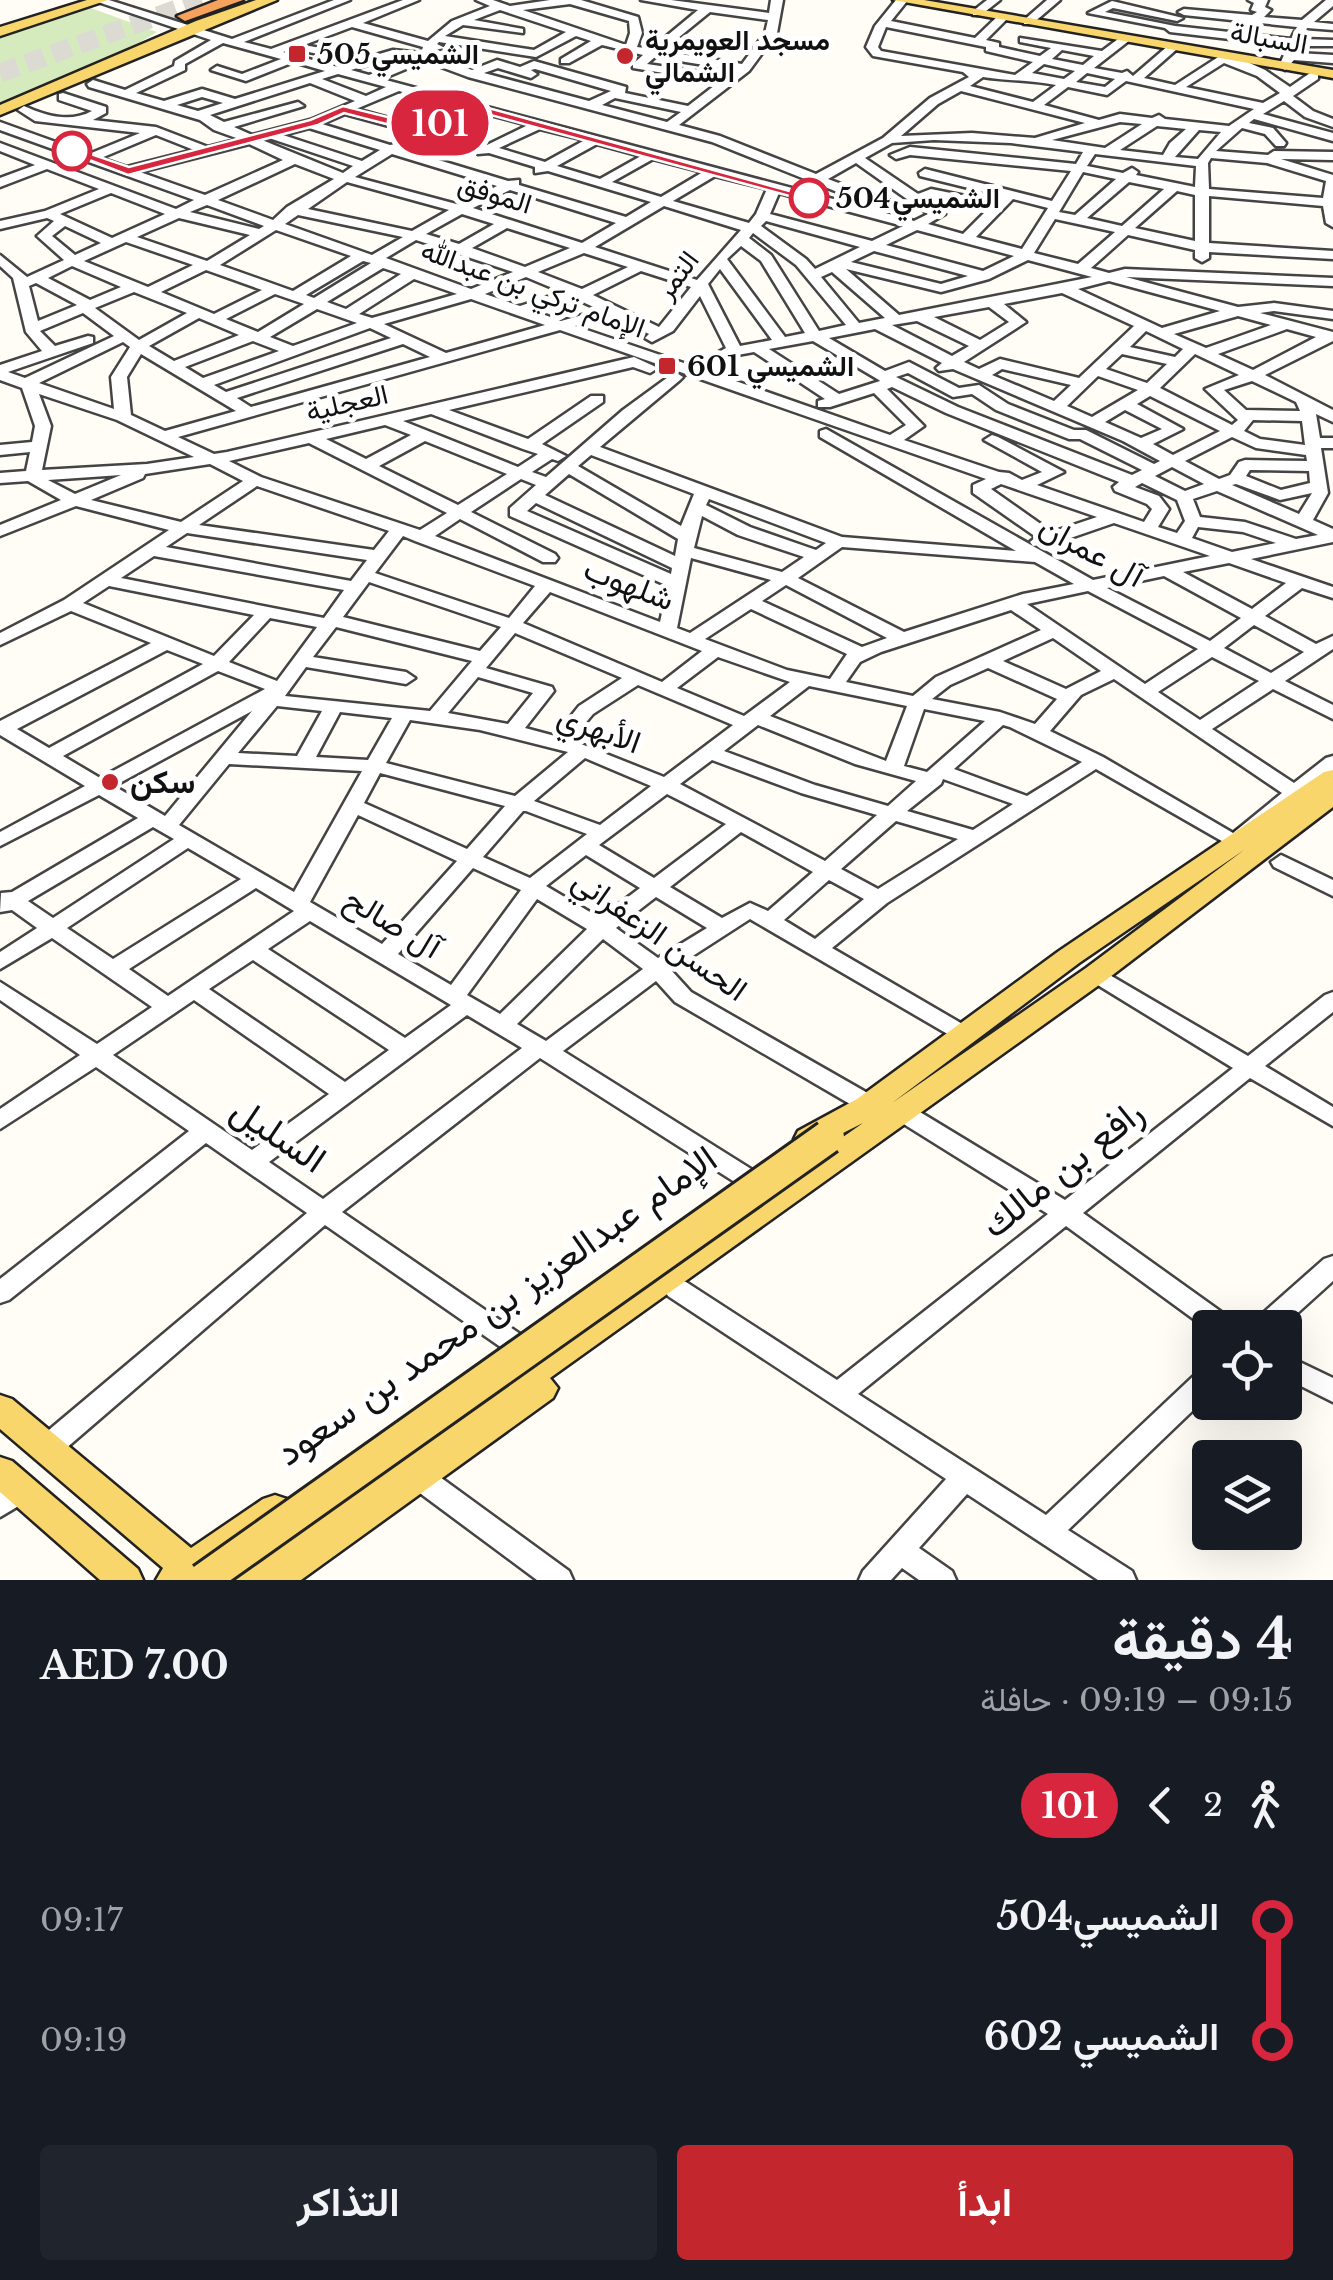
<!DOCTYPE html>
<html lang="ar">
<meta charset="utf-8">
<style>
:root{--surface:#171b24;--page:#20242c;--text:#f1f3f6;--muted:#9ea1a6;--accent:#c4262e}
body{margin:0;font-family:"Libre Baskerville",Vazirmatn,serif;background:var(--page);color:var(--text);direction:rtl;height:100vh;display:flex;flex-direction:column;font-size:38px;white-space:nowrap}
*{box-sizing:border-box;margin:0}
p{font-size:32px;color:var(--muted)}
.icon{flex:none;width:55px;height:55px;fill:none;stroke:currentColor;stroke-width:2;stroke-linecap:round;stroke-linejoin:round}
.map{position:relative;height:1580px;overflow:hidden;direction:ltr}
.side{display:flex;flex-direction:column;background:var(--surface);flex:1}
.side>*{flex:none}
.badge{padding:0 20px;border-radius:32px;font-size:35px;line-height:65px}
.controls{position:absolute;left:1192px;top:1310px;display:grid;gap:20px}
.controls a{display:grid;place-items:center;width:110px;height:110px;border-radius:10px;background:var(--surface);box-shadow:0 10px 40px #0002;font-size:50px}
.map>.badge{position:absolute;translate:-50% -50%;box-shadow:0 0 0 5px #fff}
.legs{display:flex;align-items:center;gap:15px;height:110px;padding:0 40px;font-size:32px}
.legs p{margin-inline-start:auto}
.headline{display:flex;align-items:center;justify-content:space-between;height:170px;padding:0 40px}
h1{font-size:55px;font-weight:700;line-height:75px}
.action{display:flex;gap:20px;margin-top:auto;padding:20px 40px}
.action a{flex:1;height:115px;border-radius:10px;background:var(--accent);color:#fff;font-size:40px;font-weight:700;line-height:115px;text-align:center}
.action a+a{background:var(--page);color:var(--text)}
ul{padding:0 40px;list-style:none}
li{display:flex;align-items:center;gap:35px;height:120px;font-size:38px}
li i{display:grid;place-items:center;width:15px;height:100%;margin:0 12px;background:currentColor}
li i::after{content:'';width:25px;height:25px;margin:-12px;border:8px solid;border-radius:50%;background:var(--surface)}
li p{margin-inline-start:auto}
li:first-child i{background:linear-gradient(#0000 50%,currentColor 0)}
li:last-child i{background:linear-gradient(currentColor 50%,#0000 0)}
.map>svg:first-child{display:block}
</style>
<div class="map">
<svg width="1333" height="1580" viewBox="0 0 1333 1580">
<rect width="100%" height="100%" fill="#fffdf5"/>
<path fill="#d5ebbd" d="M88 7 157 32 94 70 0 106V36Z"/>
<g fill="none" stroke-linecap="round" stroke-linejoin="round">
<path stroke="#dbdad3" stroke-width="19" stroke-dasharray="19 9" stroke-linecap="butt" d="M0 73 202 0"/>
<defs>
<path id="minor" d="M92 0H109L232 39 334 0H350L244 42 271 49 403 0H419L363 23 428 41 452 21 490 6 476 0H493L510 6 550 0H581L638 17 642 33 637 47 651 49 698 10 641 0H671L769 13 771 0H783L777 33 749 71 679 125 720 136 816 174 883 138 930 98 969 77 963 72 873 56 866 47 875 26 896 0H908L891 21 975 38 999 15H1007V19L986 40 999 43V47L1040 56 1051 48 1020 42V38L1102 51 1122 36H1130V40L1094 68 1122 73 1127 71 1133 76 1169 45H1177V49L1144 78 1175 85 1226 52 1265 70 1290 87 1310 73H1318V79L1293 96 1313 111 1333 119V127L1305 117 1284 101 1263 114 1333 133V141L1254 119 1249 123 1273 128 1286 143 1284 146H1276L1265 134 1242 128 1216 151 1268 155 1274 151 1333 152V160L1281 159 1333 175V227L1326 223 1323 206 1209 196V243L1333 251V259L1209 252V258L1202 262 1195 258V250L1128 235 1091 268 1109 273 1125 269 1333 278V286L1126 277 1238 307 1274 303 1333 311V319L1274 311 1260 313 1333 332V341L1265 375 1333 410V422L1316 414 1320 438H1333V448H1321L1328 493 1313 520 1333 529V542L1251 559 1333 587V598L1302 588 1265 616 1316 644 1333 636V649L1285 681 1333 705V719L1273 689 1212 729 1294 783 1326 758 1333 756V772L1241 847 1234 848 1096 769 887 903 832 948 971 1029 974 1035 971 1041 963 1043 750 919 671 970 691 992 878 1099 882 1105 878 1111H862L675 1002 656 981 563 1051 759 1174 762 1180 759 1186 750 1189 741 1186 540 1058 342 1212 523 1336 527 1343 523 1350 514 1353 505 1350 325 1225 57 1456 47 1459 37 1456 33 1448 37 1440 307 1213 206 1143 9 1300 0 1303V1279L189 1131 96 1067 0 1129V1109L80 1055 0 1000V982L97 1044 152 1007 52 938 0 969V952L37 928 12 910 0 912 1 893 12 892 138 818 99 795 0 846V832L85 786 0 735V721L151 643 71 611 0 645V633L64 600 169 530 76 506 0 536V525L61 500 28 481 0 483V473L26 471 30 452 0 455V445L32 442 35 426 22 388 0 380V365L42 351 26 332 13 278 0 266V255L27 277 64 260 37 236 54 221 47 218 0 229V221L45 211 99 189 47 169 0 187V178L35 165 0 151V143L176 209 194 200 0 130V122L89 154 140 133 35 121 18 110 24 106C46 116 70 123 92 111L59 100V94L63 93 106 107V113L93 120 156 127 208 147 239 139 214 130 200 120 89 87 87 84 93 80 125 90 174 66 175 61 211 40ZM570 4 629 21 630 33 626 45 523 10ZM500 10 566 32 534 50 445 36 463 25 523 33V29L474 20ZM710 12 768 20 765 33 742 64 662 51ZM352 27 423 47 421 53 393 50 369 57 304 45ZM886 27 986 47V51L1033 62 1015 75 881 51 878 47ZM576 36 591 41 561 59V63H569L602 45 643 55 633 64V68L719 82 688 106 625 93 626 87 534 61 520 67 497 60 472 70 431 55 434 50 445 48 437 44 439 42 536 57ZM223 43 281 59 242 74 217 66 211 70 246 81 294 62 325 71 235 99 202 89 164 101 136 93 185 70V64ZM292 49H293L355 61 338 67 283 52ZM1062 50 1094 56 1083 65 1052 59ZM394 57 410 59 369 75 351 70ZM655 57 735 70 727 76 647 64ZM425 61 468 77 712 142 855 199 863 207 382 79ZM1224 63 1257 76 1280 93 1263 103 1186 87ZM1044 64 1075 71 1064 79 1032 73ZM498 68 531 78 537 74 531 70 535 69 611 91 589 101 484 73ZM1087 73 1115 79 1105 87 1076 82ZM338 74 386 87 366 96 322 79ZM983 77C1009 81 1030 80 1056 85L1033 102 970 86ZM1126 81 1254 109 1229 126 1165 119 1159 115 1152 118 1120 114 1099 120 1044 105 1068 87 1107 95ZM310 83 355 101 310 120 252 135 234 127 304 106 298 102 224 122 210 115ZM399 91 528 125 487 145 356 109ZM961 91 1085 123 1035 138 972 133 901 136 938 104ZM202 97 223 103 198 111 177 105ZM615 98 681 112 667 122 602 105ZM345 114 477 150 478 154 489 153 535 167V173L548 171 651 202 626 217 519 185V180L508 181 402 149 401 143 390 145 322 124ZM1120 122 1142 124 1105 148 1052 140ZM1157 126 1186 129 1170 143 1163 155 1120 150ZM309 128 380 150 362 161 283 135ZM540 129 585 140 545 162 499 148ZM1199 130 1221 132 1198 159 1175 157ZM156 135 194 150 127 167 101 158ZM269 138 353 166 343 173 262 140ZM934 140 1011 143 1083 152 1076 164 910 147 890 155 896 159 910 155 1071 171 1052 201 925 169 919 173 920 176 1001 196 995 202 931 189 918 194 865 158 892 143ZM249 144 283 160 205 195 140 172ZM597 144 641 156 600 179 557 166ZM392 154 497 186 460 205 355 177ZM1095 154 1196 166 1195 187 1136 175 1138 172 1132 168 1123 173 1087 166ZM1211 158 1267 163 1326 181 1323 198 1209 189 1208 163ZM653 159 703 172 661 197 612 182ZM856 163 928 214 914 221 882 212 865 193 828 179ZM295 164 334 179 287 207 273 220 218 200ZM1083 172 1116 179 1075 215 1059 212ZM715 176 767 189 756 214 749 223 673 201ZM347 182 449 210 412 231 308 209ZM1129 182 1164 189 1122 226 1087 218ZM510 190 616 223 582 243 473 208ZM1177 191 1195 195V241L1135 228ZM111 193 165 214 112 238 60 214ZM779 193 903 226 872 241 770 214ZM932 197 988 209 963 234 928 224 945 214 926 200ZM1013 199 1048 208 1022 249 976 237ZM207 205 264 226 259 229 190 212ZM664 206 741 230 697 280 595 247ZM462 214 494 224 459 244 426 234ZM298 215 403 237 372 255 285 224ZM179 218 250 235 207 261 137 237ZM1055 219 1115 232 1078 264 1034 253ZM766 221 860 247 815 269 806 259 761 226ZM65 226 101 243 75 255 52 236ZM507 228 570 248 525 267 472 248ZM276 230 351 256 293 291 220 265ZM917 230 1014 256 983 271 886 245ZM753 233 796 265 846 325 819 331 771 255 749 238ZM416 240 513 272 471 289 386 258ZM126 242 193 265 148 287 84 261ZM741 246 761 261 805 333 785 337 727 259ZM874 251 968 276 941 284 851 262ZM584 253 628 267 582 289 538 272ZM1028 260 1092 277 899 315 846 269 941 292 989 279ZM363 261 371 263 314 298 306 295ZM72 266 121 287 90 300 48 278ZM383 268 401 274 346 309 327 302ZM720 269 772 340 740 346 708 284ZM206 270 262 290 214 314 161 292ZM641 271 691 287 659 327 593 295ZM832 272 885 318 859 323 821 277ZM526 277 562 292 520 306 485 294ZM414 279 457 294 372 318 359 314ZM1109 281 1220 311 1162 328 1078 289ZM36 283 77 305 38 321 29 286ZM134 292 187 313 139 340 95 308ZM1062 293 1134 326 1079 378 1000 359 979 369 964 362 1026 322 1004 304ZM275 294 304 304 258 332 226 319ZM700 296 726 348 717 353 713 373 575 326 612 315 649 334 645 338 652 342 673 331ZM574 298 600 310 561 321 534 311ZM471 299 545 325 446 353 384 324ZM989 307 1009 322 980 340 934 317ZM317 309 357 323 293 346 270 337ZM83 313 114 336 25 378 8 372 93 343V337L88 336 55 346 40 331ZM1238 316 1271 325 1206 348 1174 334ZM199 318 239 335 174 361 149 346ZM917 321 969 346 952 356 892 325ZM370 328 391 338 226 392 214 385ZM875 329 942 363 936 368 939 371 953 369 1123 441 1160 461 1154 464 1086 430H1074L1008 404 979 385 959 388 909 362 885 371 829 338ZM1287 329 1316 337 1253 370 1218 354ZM560 330 986 479 973 485V493L1036 537 1030 542 1033 546 1056 543 1114 523 1210 556 1093 580 826 429 820 431V437L1016 551 842 537 600 447 680 380 683 377 675 372 623 410 546 477 532 472 552 459 558 461 566 456 542 444 603 402V396H591L528 439 449 410 633 367 650 373 658 368 634 357 227 452 214 454 178 437ZM1146 331 1183 349 1175 357 1130 347ZM253 341 279 351 203 378 185 367ZM813 341 879 380 880 381 839 394 769 349ZM123 342 130 347 111 377 114 409 39 383ZM403 344 430 357 251 407 237 398ZM754 352 825 399 818 401V407H830L874 393 906 425 890 435 727 378 732 356ZM141 354 236 411 165 431 131 415 127 377ZM1122 354 1167 364 1147 383 1106 369ZM1195 354 1239 375 1205 389 1238 420 1232 425 1160 388ZM1002 369 1071 385 1054 401 992 375ZM908 373 953 397 972 394 996 410 1069 439H1080L1142 470 1132 475 958 407 896 377ZM1098 376 1138 390 1092 417 1067 406ZM1252 381 1296 402 1300 411 1246 410 1224 390ZM892 387 946 413 1119 482 1113 487 1115 491 1147 504 1152 509 1144 522 1037 485 1064 472 998 437 992 435 984 440 1042 472 1022 480 1009 473 999 472 904 440 924 426 887 389ZM39 394 117 420 194 457 147 464 42 470 51 426ZM1150 396 1220 431 1173 455 1153 444 1183 429 1137 404ZM1125 410 1162 429 1141 438 1105 422ZM431 414 523 449 538 454 518 467 403 421ZM1253 420 1302 421 1305 445 1260 439 1244 431ZM385 425 411 435 366 459 326 439ZM1232 437 1256 448 1306 455 1307 461 1245 460 1239 462 1230 475 1219 479 1185 461ZM425 441 507 474 458 505 379 466ZM309 443 447 513 420 530 261 477 229 461ZM591 455 694 494 681 526 578 466ZM210 464 243 481 181 522 91 500 143 478 145 474ZM1172 467 1204 484 1185 491 1155 476ZM1250 470 1309 471 1310 483 1281 490 1246 476ZM569 474 678 539 675 556 545 495ZM121 475 75 494 48 480ZM521 479 536 485 510 508V516L668 586 660 622 435 536 460 519 543 562H555L558 558 555 554 471 512ZM1142 483 1177 500 1185 521 1177 533 1158 527 1169 509 1159 496 1135 487ZM1001 484 1097 517 1052 532 991 489ZM1236 484 1280 500 1312 493 1299 514 1232 485ZM257 486 389 531 374 550 199 525ZM1217 491 1318 535 1296 539 1245 522 1200 517 1193 499ZM709 499 826 543 816 550 750 527 706 505ZM536 503 672 568 671 574 527 511ZM702 516 738 535 804 557 782 572 694 548ZM1198 527 1243 532 1276 543 1232 552 1192 538ZM187 533 367 560 351 581 166 547ZM403 536 415 541 535 586 509 618 375 573ZM842 547 1035 562 1074 584 1023 594 904 632 798 578ZM154 556 344 590 324 618 121 578ZM691 558 771 580 690 633 677 628ZM1229 563 1286 583 1252 609 1183 572ZM1164 576 1241 618 1210 641 1107 588ZM369 582 501 627 480 651 343 617ZM786 585 887 638 862 647 762 601ZM109 586 254 615 214 656 83 603ZM1088 591 1198 649 1145 684 1027 604ZM550 592 702 651 662 682 523 623ZM751 609 847 654 830 679 787 670 705 639ZM1011 610 1041 630 936 677 913 696 846 682 860 662 881 652ZM270 618 317 627 277 681 229 662ZM1254 625 1304 652 1271 673 1224 648ZM336 627 472 661 430 711 285 696 306 667 406 684 415 678 406 672 313 657ZM515 633 622 678 579 706 555 736 525 728 554 691 552 687 486 668ZM1053 638 1101 671 1066 689 1003 661ZM167 650 203 664 49 748 17 729ZM718 657 790 682 744 716 677 688ZM1212 657 1259 681 1200 720 1158 692ZM988 668 1057 699 1035 724 1000 712 932 699 950 685ZM218 671 265 689 100 778 63 756ZM478 677 533 693 508 724 448 713ZM1114 679 1282 793 1233 833 1103 757 1050 731 1081 695ZM638 685 733 725 664 777 571 740 593 714ZM809 686 907 706 886 761 770 716ZM277 706 322 711 297 756 238 753ZM924 709 985 721 927 772 904 766ZM252 711 165 816 114 786ZM340 712 392 718 368 760 316 757ZM410 720 480 730 568 752 515 796 386 763ZM758 725 855 764 916 781 888 806 815 785 724 751ZM1003 725 1010 727 1082 762 1027 796 954 769ZM585 758 651 786 600 825 534 801ZM712 760 801 793 877 815 825 861 680 784ZM229 764 362 771 294 892 179 825ZM380 773 505 806 467 849 364 803ZM943 779 1013 804 973 830 907 811 941 784ZM667 794 726 824 654 878 599 845ZM523 811H526L587 834 530 878 483 857ZM358 815 457 861 382 944 310 902ZM896 821 958 839 878 889 841 869ZM153 827 174 839 53 918 28 901ZM741 832 813 872 768 911 750 903 722 918 670 887ZM188 848 241 879 113 959 67 928ZM586 855 640 888 600 918 546 886ZM473 868 521 890 451 985 398 954ZM829 880 864 899 815 939 784 920ZM256 888 294 911 168 996 129 969ZM656 897 707 928 658 958 616 928ZM537 899 587 929 500 1014 467 995ZM310 921 446 1002 451 1005 405 1038 268 949ZM603 939 643 969 546 1041 517 1024ZM253 960 389 1050 345 1082 209 989ZM194 1000 329 1094 252 1150 113 1055ZM467 1015 522 1048 323 1199 269 1162Z
M987 0H1000L981 15H973V11Z
M1047 0H1060L1032 24H1024V20Z
M1248 0H1268L1265 7 1271 10 1264 17 1302 20 1326 0H1333V6L1314 22 1333 24V30L1307 28 1303 39 1333 40V46H1300L1297 53 1333 55V63L1294 60 1285 70 1279 66 1288 46 1170 32 1165 28 1088 13 1112 1 1183 18 1177 21 1113 8 1105 12 1175 26 1291 39 1297 27 1184 15 1178 12 1184 9 1252 15 1257 12 1251 10 1254 3Z
M1281 855 1333 880V896L1274 867 1271 862Z
M1096 967 1248 1056 1325 995 1333 992V1012L1265 1066 1333 1107V1126L1250 1078 1083 1213 1234 1321 1238 1328H1210V1331L1066 1226 858 1394 1046 1515 1201 1369 1210 1366V1394L1068 1530 1132 1571 1136 1580H1098L967 1494 919 1548 952 1571 956 1580H919L902 1568 891 1580H859L863 1571 946 1479 668 1296 664 1289 668 1282 677 1279 686 1282 837 1380 1048 1214 894 1118 890 1112 894 1106H910L1065 1200 1233 1068 1088 979 1085 974 1088 969Z
M1333 1256V1281L1281 1328H1250L1254 1321 1324 1259Z
M1285 1355 1333 1378V1402L1285 1378Z
M419 1465 429 1469 569 1571 573 1580H537L409 1485 405 1477 409 1469Z
M22 1478 32 1482 36 1490 32 1498 0 1517V1490Z"/>
<path id="major" d="M87 0H108L0 36V27Z
M256 0H277L0 115V105L196 21Z
M893 0H924L1333 70V78Z
M1333 770V807L1106 980 550 1378 558 1388 553 1398 301 1580H221L226 1569 863 1123 809 1150 798 1147 794 1139 798 1131 857 1099 1059 951 1324 772ZM1244 850 1086 968 892 1103 1079 963Z
M0 1395 12 1399 191 1548 263 1499 275 1495 287 1499 293 1510 287 1521 215 1571 217 1580H156L163 1568 0 1429Z
M0 1457 12 1461 138 1569 143 1580H100L0 1492Z"/>
<path id="highway" d="M218 0H243L185 21 177 16Z"/>
</defs>
<use href="#minor" stroke="#444" stroke-width="5"/>
<use href="#major" stroke="#222" stroke-width="5"/>
<use href="#highway" stroke="#222" stroke-width="5"/>
<use href="#minor" fill="#fff" fill-rule="evenodd"/>
<use href="#major" fill="#f9d66b" fill-rule="evenodd"/>
<use href="#highway" fill="#f5a25d" fill-rule="evenodd"/>
<defs>
<path id="major-bridge" d="M203 1580 828 1137"/>
</defs>
<use href="#major-bridge" stroke="#222" stroke-width="38" stroke-linecap="butt"/>
<use href="#major-bridge" stroke="#f9d66b" stroke-width="32"/>
</g>
<path fill="#d7263d" stroke="#fff" stroke-width="2.5" d="M474 104 815 198 804 200 476 111 425 134 344 113 318 125 128 175 66 151 76 149 129 167 310 120 343 106 424 126Z"/>
<g fill="#c4262e" stroke="#fff" stroke-width="4">
<rect x="287" y="44" width="20" height="20" rx="5"/>
<circle cx="625" cy="56" r="10"/>
<rect x="657" y="356" width="20" height="20" rx="5"/>
<circle cx="110" cy="782" r="10"/>
</g>
<g fill="#fff" stroke="#d7263d" stroke-width="5">
<circle cx="72" cy="151" r="18"/>
<circle cx="809" cy="198" r="18"/>
</g>
<g text-anchor="middle" dominant-baseline="central" stroke-width="10" stroke-linejoin="round" paint-order="stroke">
<g font-size="28" fill="#111" stroke="#fff">
<text transform="translate(1269 38) rotate(10)">السبالة</text>
<text transform="translate(495 194) rotate(17)">الموفق</text>
<text transform="translate(677 275) rotate(-53)">التمر</text>
<text transform="translate(533 289) rotate(20)">الإمام تركي بن عبدالله</text>
<text transform="translate(347 403) rotate(-13)">العجلية</text>
</g>
<g font-size="28" font-weight="bold" fill="#111" stroke="#fff" text-anchor="start">
<text x="645" y="40">مسجد العويمرية<tspan x="645" dy="32">الشمالي</tspan></text>
<text x="317" y="54">الشميسي505</text>
<text x="687" y="366">الشميسي 601</text>
</g>
<g font-size="28" font-weight="bold" fill="#111" stroke="#fff" text-anchor="start">
<text x="836" y="198">الشميسي504</text>
</g>
<g font-size="32" fill="#111" stroke="#fff">
<text transform="translate(1092 551) rotate(29)">آل عمران</text>
<text transform="translate(629 584) rotate(21)">شلهوب</text>
<text transform="translate(599 729) rotate(20)">الأبهري</text>
<text transform="translate(393 923) rotate(31)">آل صالح</text>
<text transform="translate(660 935) rotate(35)">الحسن الزعفراني</text>
</g>
<g font-size="32" font-weight="bold" fill="#111" stroke="#fff" text-anchor="start">
<text x="130" y="782">سكن</text>
</g>
<g font-size="38" fill="#111" stroke="#fff">
<text transform="translate(279 1134) rotate(34)">السليل</text>
<text transform="translate(1062 1168) rotate(-39)">رافع بن مالك</text>
<text transform="translate(496 1305) rotate(-35)">الإمام عبدالعزيز بن محمد بن سعود</text>
</g>
</g>
</svg>
<div class="controls">
<a><svg class="icon" aria-label="locate" viewBox="0 0 24 24"><circle cx="12" cy="12" r="6"/><path d="M12 2v4M12 18v4M2 12h4M18 12h4"/></svg></a>
<a><svg class="icon" aria-label="layers" viewBox="0 0 24 24"><path d="M12 4l9 5-9 5-9-5zM3 14l9 5 9-5"/></svg></a>
</div>
<b class="badge" style="left:440px;top:123px;background:#d7263d;color:#fff">101</b>
</div>
<section class="side">
<div class="headline"><div><h1>4 دقيقة</h1><p>09:15 – 09:19 · حافلة</p></div><b>AED 7.00</b></div>
<div class="legs"><svg class="icon" aria-label="walk" viewBox="0 0 24 24"><circle cx="13" cy="4" r="2"/><path d="M13 8l-2 6 4 7M11 14l-3 7M7 12l3-4h3l4 4"/></svg>2<svg class="icon" aria-label="back" viewBox="0 0 24 24"><path d="M15 5l-7 7 7 7"/></svg><b class="badge" style="background:#d7263d;color:#fff">101</b></div>
<ul>
<li><i style="color:#d7263d"></i><b>الشميسي504</b><p>09:17</p></li>
<li><i style="color:#d7263d"></i><b>الشميسي 602</b><p>09:19</p></li>
</ul>
<div class="action"><a>ابدأ</a><a>التذاكر</a></div>
</section>
